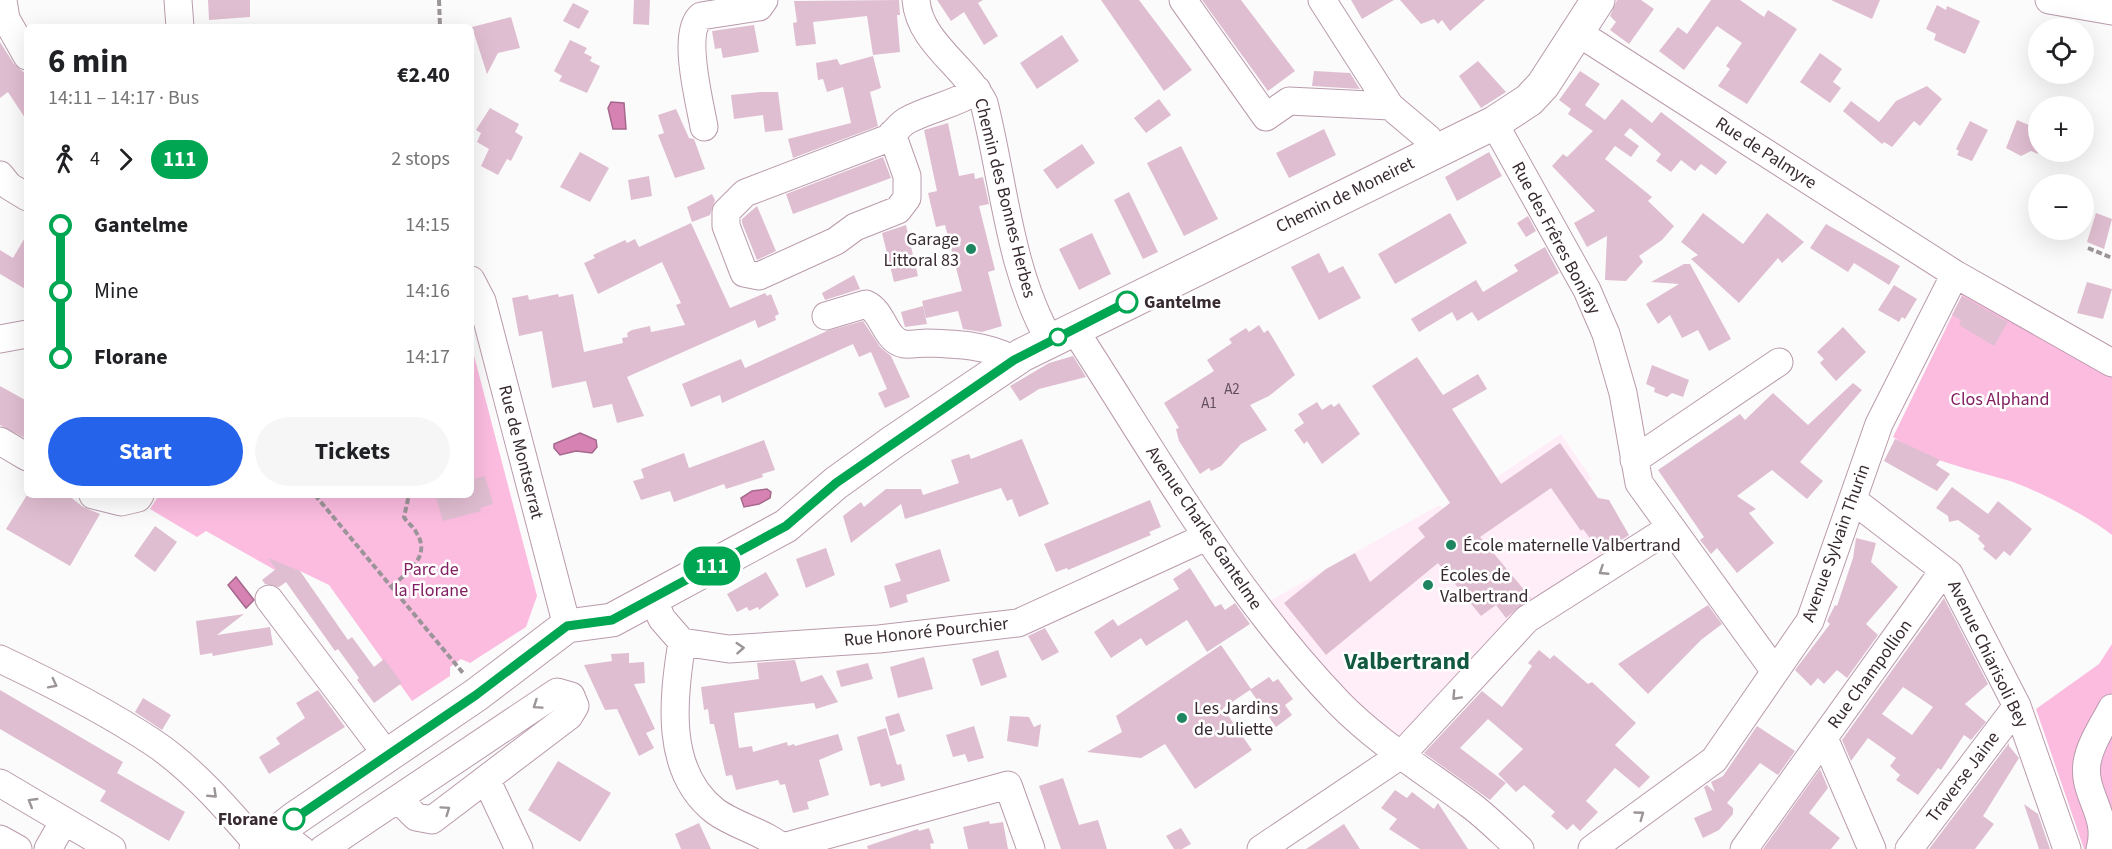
<!DOCTYPE html>
<meta charset="utf-8">
<style>
:root{--surface:#fff;--page:#f6f6f6;--text:#202124;--muted:#757577;--accent:#2563eb}
body{margin:0;font-family:"Source Sans 3",sans-serif;background:var(--page);color:var(--text);height:100vh;display:flex;flex-direction:column;font-size:22px;white-space:nowrap}
*{box-sizing:border-box;margin:0}
p{font-size:20px;color:var(--muted)}
.icon{flex:none;width:33px;height:33px;fill:none;stroke:currentColor;stroke-width:2;stroke-linecap:round;stroke-linejoin:round}
.map{position:relative;flex:1;overflow:hidden}
.panel{position:absolute;left:24px;top:24px;width:450px;height:474px;display:flex;flex-direction:column;background:var(--surface);border-radius:9px;box-shadow:0 6px 24px #0002}
.panel>*{flex:none}
.badge{padding:0 12px;border-radius:20px;font-size:21px;line-height:39px}
.fabs{position:absolute;left:2028px;top:18px;display:grid;gap:12px}
.fabs a{display:grid;place-items:center;width:66px;height:66px;border-radius:50%;background:var(--surface);box-shadow:0 6px 24px #0002;font-size:30px}
.map>.badge{position:absolute;translate:-50% -50%;box-shadow:0 0 0 3px #fff}
.legs{display:flex;align-items:center;gap:9px;height:66px;padding:0 24px;font-size:20px}
.legs p{margin-inline-start:auto}
.overview{display:flex;align-items:center;justify-content:space-between;height:102px;padding:0 24px}
h1{font-size:33px;font-weight:700;line-height:45px}
.action{display:flex;gap:12px;margin-top:auto;padding:12px 24px}
.action a{flex:1;height:69px;border-radius:36px;background:var(--accent);color:#fff;font-size:24px;font-weight:700;line-height:69px;text-align:center}
.action a+a{background:var(--page);color:var(--text)}
ul{padding:0 24px;list-style:none}
li{display:flex;align-items:center;gap:21px;height:66px;font-size:22px}
li i{display:grid;place-items:center;width:9px;height:100%;margin:0 8px;background:currentColor}
li i::after{content:'';width:15px;height:15px;margin:-8px;border:4px solid;border-radius:50%;background:var(--surface)}
li p{margin-inline-start:auto}
li:first-child i{background:linear-gradient(#0000 50%,currentColor 0)}
li:last-child i{background:linear-gradient(currentColor 50%,#0000 0)}
.map>svg:first-child{display:block}
</style>
<div class="map">
<svg width="2112" height="849" viewBox="0 0 2112 849">
<rect width="100%" height="100%" fill="#fbfbfb"/>
<path fill="#ffeef7" d="M1561 434 1592 479 1588 483 1600 502 1609 500 1631 538 1406 735H1394L1347 698 1268 602 1439 505 1446 511Z"/>
<path fill="#fbbce0" d="M1964 291 2112 373V535C2088 516 2039 491 2010 481 1970 469 1927 461 1893 437Z
M471 344 537 596 526 627 470 663 461 659 450 667V676L412 701 329 585 300 571 275 570 206 531 197 537 150 509 159 495H471Z
M2112 644V849H2084L2036 709 2099 664Z"/>
<path fill="#d683b4" stroke="#a6688d" stroke-width="1.5" d="M611 102 624 103 626 129H613L608 108Z
M580 433 596 440 597 447 592 453 576 451 560 455 554 448V444Z
M767 489 771 492 770 498 759 504 744 507 741 498 752 491Z
M236 577 254 600 246 608 228 585Z"/>
<path fill="#e0bed1" fill-rule="evenodd" d="M208 0H250V17L209 20Z
M634 0H650L649 25 633 24Z
M899 0 900 15H897L900 52 873 55 867 16 813 22 816 44 796 46 793 23 797 22 794 1Z
M937 0H983L978 3 998 36 984 45 964 12 951 21Z
M1101 0H1139L1192 70 1164 91Z
M1202 0H1241L1295 71 1268 91Z
M1351 0H1394L1362 19Z
M1400 0H1485L1450 31 1442 20 1438 24 1434 19 1421 24Z
M1617 0H1641L1654 9 1629 44 1610 30 1616 22 1610 16Z
M1711 0H1740L1764 17 1768 10 1797 29 1747 104 1718 86 1730 69 1726 66 1742 43 1717 26 1684 70 1659 51 1678 27 1687 34Z
M1831 0H1880L1872 19Z
M573 3 589 11 579 29 563 21Z
M1937 5 1946 10 1947 6 1980 21 1965 54 1934 40 1936 34 1926 29Z
M511 17 520 48 498 53 487 74 472 27Z
M754 25 759 52 723 58 721 48 715 49 712 31Z
M1062 35 1079 61 1037 89 1020 63Z
M570 40 587 48 584 53 592 57 590 61 600 66 587 93 559 81 562 76 554 71Z
M0 42 14 64 27 75V121L8 92 0 98Z
M1820 53 1842 69 1833 82 1841 88 1830 103 1800 82Z
M873 56 881 88 870 92 878 126 793 158 788 139 851 123 843 87 827 92 823 79 818 80 816 63 837 59 840 65Z
M1478 61 1506 92 1481 108 1459 76Z
M1314 71 1350 73 1360 89 1312 86Z
M1580 71 1600 84 1585 105 1605 120 1622 99 1652 123 1661 112 1727 162 1716 175 1701 164 1695 171 1681 160 1671 172 1656 161 1661 154 1630 128 1624 135 1639 146 1631 157 1615 146 1605 159 1652 197 1648 201 1674 226 1662 240 1639 256 1643 262 1626 281 1605 280 1607 236 1587 247 1574 223 1595 211 1552 166 1563 154 1567 157 1593 131 1568 114 1571 109 1559 100Z
M1927 86 1942 99 1920 126 1914 121 1892 147 1884 142 1882 144 1843 111 1851 101 1879 122 1896 101Z
M760 92H778L783 130 765 132 763 115 734 119 731 95Z
M1159 99 1171 115 1146 133 1134 118Z
M490 108 519 124 515 132 523 137 511 161 507 159 498 175 481 166 489 149 477 142 481 133 476 130Z
M676 109 689 138 694 139 705 169 675 178 658 135 664 133 658 115Z
M2017 120 2038 129V154L2031 151 2021 156 2006 148Z
M1970 121 1988 130 1972 161 1957 155 1959 151 1956 149Z
M948 123 959 176 974 173 975 179 983 177 989 204 979 206 995 270 988 272 1002 326 982 332 963 329 958 311 926 318 922 301 962 291 945 225 936 227 928 193 937 191 924 130Z
M1324 129 1336 155 1289 178 1276 153Z
M1082 144 1095 163 1057 189 1043 170Z
M1181 146 1218 219 1184 236 1147 163Z
M580 152 609 168 590 202 560 187Z
M1489 152 1502 176 1457 201 1445 177Z
M883 157 891 178 793 214 786 194Z
M649 176 652 196 631 200 628 180Z
M1129 192 1158 252 1143 259 1114 200Z
M712 194 715 200 710 215 692 222 687 207Z
M757 206 776 251 757 260 742 223V219Z
M1450 213 1467 243 1395 284 1378 254Z
M1703 213 1743 244 1767 213 1804 242 1782 263 1778 258 1739 303 1691 259 1698 255 1681 242Z
M2096 213 2112 219 2104 249 2087 242Z
M1528 216 1536 231 1526 237 1517 223Z
M691 223 730 308 765 293 767 296 771 294 779 314 775 316 776 320 758 328 755 320 627 377 644 416 617 423 612 404 593 408 586 381 552 388 542 331 519 336 512 298 528 295 529 300 558 294 559 297 573 294 584 352 623 343 622 338 628 337 627 333 632 330 650 326 651 332 685 325 676 305 681 303 662 262 598 294 584 263 595 258 593 255 625 240 627 243 635 239 639 247Z
M1826 224 1900 266 1889 285 1854 263 1848 272 1810 248Z
M906 225 918 276 894 282 882 233Z
M1092 233 1111 274 1079 290 1059 249Z
M27 234V290L0 274V250L13 258Z
M1545 247 1559 273 1478 321 1472 312 1457 321 1452 312 1419 332 1411 319 1476 280 1483 292 1518 271 1514 265Z
M1319 253 1329 273 1343 266 1361 298 1319 320 1291 267Z
M1684 264H1690L1731 339 1709 351 1698 330 1682 338 1670 315 1658 324 1646 304 1679 284 1651 282Z
M854 275 860 289 825 300 822 293Z
M2087 282 2112 289 2103 319 2077 313Z
M1894 285 1917 299 1905 319 1902 317 1899 322 1878 310Z
M1962 296 2008 322 1994 346 1959 325 1961 320 1952 315Z
M923 306 927 324 905 327 901 312Z
M863 321 880 347 891 356 910 397 885 408 878 393 887 389 871 352 859 357 853 344 722 403 720 395 691 407 682 384 741 359 745 368 827 331Z
M1259 325 1264 333 1268 330 1295 375 1269 396 1250 405 1267 430 1241 444 1221 466 1211 471 1209 468 1200 474 1179 441 1176 429 1179 428 1164 403 1214 371 1207 360 1232 343 1229 339 1246 328 1249 332Z
M1843 327 1866 352 1836 381 1820 363 1824 359 1817 352Z
M1073 356 1086 377 1039 389 1020 401 1010 386 1049 363Z
M1417 357 1443 395 1478 374 1487 389 1452 409 1501 484 1560 443 1598 498 1609 500 1629 535 1601 553 1583 529 1581 531 1551 488 1480 537 1531 598 1506 618 1496 605 1481 616 1438 563 1326 655 1284 603 1326 569 1355 553 1370 582 1425 537 1418 528 1450 503 1372 386Z
M1652 365 1689 380 1683 397 1672 393 1667 397 1654 392 1655 388 1646 384Z
M1853 383 1862 390 1800 462 1823 481 1807 499 1772 470 1737 496 1756 509 1749 513 1774 543 1737 573 1717 548 1711 554 1700 540 1704 537 1658 470 1740 414 1745 420 1773 393 1808 425Z
M0 386 27 401V439L0 425Z
M1317 402 1322 410 1331 404 1334 407 1339 403 1360 434 1322 464 1307 441 1304 444 1294 430 1304 423 1298 414Z
M1022 439 1049 504 1019 517 1012 499 1007 501 1001 488 905 519 901 504 851 543 843 516 861 502 864 507 886 489H921L923 495 959 483 951 460 969 454 971 459Z
M1895 439 1940 460 1936 465 1950 474 1937 491 1884 461Z
M764 440 775 470 762 474 763 477 726 489 724 484 674 502 670 491 641 500 633 481 644 478 641 469 684 453 689 468Z
M485 476 493 504 480 508 481 511 443 521 435 495H471V480Z
M1952 487 1988 514 1998 501 2032 529 2010 556 2004 551 1996 560 1983 549 1985 546 1978 539 1980 536 1958 520 1949 522 1948 516 1936 508Z
M27 495H68L83 507 100 514 70 566 6 529Z
M1150 500 1161 527 1149 532 1151 535 1068 570 1067 568 1056 572 1044 544Z
M155 526 177 542 155 572 134 556Z
M1856 538 1876 543 1871 562 1898 587 1866 624 1878 635 1847 678 1837 670 1824 684 1818 678 1811 686 1795 670 1830 624 1827 621 1835 605 1837 606 1853 558Z
M826 548 835 575 806 588 796 559Z
M940 549 950 581 906 595 908 602 890 608 884 586 901 581 895 564Z
M268 558 300 571 348 640 352 637 374 667 384 659 402 683 374 703 357 680 359 678 338 649 335 651 286 582 279 587 265 584 262 580 276 569Z
M1190 568 1215 607 1221 604 1225 610 1235 603 1250 624 1207 652 1187 620 1146 646 1141 638 1111 658 1094 632 1113 619 1118 626 1179 589 1173 579Z
M766 572 779 595 759 610 758 607 749 611 747 607 737 612 727 594Z
M1944 598 1988 684 1965 704 1986 722 1971 740 1964 735 1941 770 1938 768 1918 795 1896 780 1900 775 1890 766 1896 758 1868 738 1851 761 1842 740ZM1903 687 1933 707 1912 735 1882 714Z
M1708 605 1722 624 1701 640 1648 694 1618 664Z
M244 614 217 635 270 627 273 645 213 656 212 653 200 655 196 621Z
M1045 628 1059 652 1042 661 1028 636Z
M1221 645 1251 689 1269 677 1273 682 1278 679 1293 699 1285 705 1292 715 1276 727 1250 690 1223 708 1252 750 1195 789 1165 744 1141 758 1087 752 1122 732 1116 716Z
M998 650 1007 677 981 686 972 659Z
M1539 650 1550 659 1554 655 1588 684 1592 682 1636 723 1615 745 1650 777 1639 788 1615 768 1586 801 1598 812 1580 831 1573 824 1567 830 1551 816 1555 812 1524 785 1516 792 1498 774 1523 749 1488 719 1460 748 1506 783 1490 800 1424 753 1482 691 1502 707 1532 666 1528 663Z
M629 653V663L644 662 645 683 634 684 655 729 646 733 654 748 639 756 617 709 605 710 584 665 612 661 611 654Z
M924 657 933 689 898 698 890 667Z
M795 660 801 682 822 675 838 702 816 709 814 703 734 713 739 748 752 746 753 752 787 742 788 746 794 744 795 746 838 734 843 750 819 760 829 795 807 802 809 809 793 813 785 784 780 785 778 780 736 790 732 775 726 776 714 724H710L708 709 704 710 701 687 759 679 757 663Z
M868 663 873 679 841 687 836 671Z
M0 690 123 762 117 773 185 812 169 841 100 801 106 791 0 729Z
M318 690 345 727 269 774 259 757 280 744 276 738 305 718 296 703Z
M143 698 171 715 162 730 135 712Z
M899 713 905 731 890 736 885 717Z
M1010 716 1029 717 1034 727 1041 724 1038 747 1007 741Z
M974 726 984 758 968 762 965 754 953 757 946 735Z
M1757 726 1795 751 1778 775 1760 763 1727 803 1733 808V814L1719 830 1703 838 1694 818 1712 810 1704 787 1707 785 1715 792 1711 782 1723 776Z
M886 728 897 765 901 764 905 780 881 787 880 783 870 786 857 737Z
M2009 743V746L2019 758 1983 816 1994 824 1975 849H1929Z
M558 761 611 793 580 842 528 810Z
M1820 769 1828 788 1809 813 1840 838 1831 849H1763Z
M1063 778 1079 825 1098 820 1107 849H1061L1039 786Z
M1395 790 1407 798 1412 792 1434 809 1438 803 1468 849H1420L1389 829 1397 819 1381 808Z
M2024 804 2038 814 2050 849H2039Z
M989 821 990 824 1003 822 1008 849H968L963 827Z
M699 823 711 849H681L675 834Z
M1344 824 1360 849H1306Z
M929 828 934 843 930 844 931 849H868L867 846 918 829 919 831Z
M1181 828 1191 844 1182 849H1174L1166 836Z"/>
<g fill="none" stroke-linecap="round" stroke-linejoin="round">
<defs>
<path id="minor" d="M3 0 6 19 27 56
M178 0 180 27
M916 0C919 42 966 67 984 103 1004 182 1009 270 1050 341
M1183 0 1266 117 1289 101 1390 106
M1322 0 1390 106 1428 138 1435 151
M2049 0 2112 11
M1577 32 1955 274 2112 363
M1494 123 1587 290 1606 334 1623 393 1639 483 1774 670
M704 127C700 103 681 33 701 16L759 7 764 0
M892 134 907 176V198L898 210 855 227 836 241 759 276 744 273 726 226V212L745 193 889 138C894 132 900 125 906 121 929 108 955 105 977 90
M0 175 9 186 27 197
M471 280 482 301 567 626
M826 316 866 304C884 312 884 340 904 344 910 345 920 343 927 343 957 344 988 345 1014 360
M1074 329C1157 457 1232 592 1339 703 1377 742 1426 772 1469 804 1487 817 1503 834 1520 849
M0 339 27 334
M0 441 27 457
M1634 460 1779 362
M93 495 121 502 138 498 140 495
M1853 500 1949 574 2017 706 2067 849
M652 598 662 619 682 642 729 649 879 639 1018 623 1206 537
M269 599 387 755
M682 642C673 698 664 771 715 811 735 826 767 833 784 849
M0 659C53 684 106 711 154 743 194 770 229 811 260 847
M1824 738 1872 849
M487 781 519 849
M0 783 112 849
M277 831 301 849
M0 839 18 849
M783 847 1008 785 1031 849
M48 849 64 821
M323 849 557 692 571 696 575 706 569 716 432 820 416 817 398 799
M1261 849 1401 755 1527 619 1670 528
M1592 849 1714 760 1810 621 1879 424 1955 274
M1744 849 1944 570
M1909 849 2017 706
M2100 849C2110 815 2082 794 2087 763 2090 744 2103 725 2112 708"/>
<path id="major" d="M256 849 294 819 476 695 567 626 612 620 786 526 836 483 893 442 1022 355 1494 123 1529 100 1543 85 1598 0"/>
</defs>
<use href="#minor" stroke="#ba9aac" stroke-width="29"/>
<use href="#major" stroke="#ba9aac" stroke-width="35"/>
<path stroke="#9b9498" stroke-width="4" stroke-dasharray="6 3" stroke-linecap="butt" d="M439 0 440 27
M2088 248 2112 258
M315 495 463 673
M392 586C408 572 432 556 416 532 413 526 407 523 404 517L409 495"/>
<use href="#minor" stroke="#fff" stroke-width="27"/>
<use href="#major" stroke="#fff" stroke-width="33"/>
</g>
<defs><path id="oneway-chevron" d="M-2-3.5L2.5 0L-2 3.5" fill="none" stroke-width="1.6" stroke-linecap="round" stroke-linejoin="round" transform="scale(1.5)"/></defs>
<g stroke="#9b9498">
<use href="#oneway-chevron" transform="translate(1603 571) rotate(147)"/>
<use href="#oneway-chevron" transform="translate(740 648) rotate(-4)"/>
<use href="#oneway-chevron" transform="translate(53 684) rotate(27)"/>
<use href="#oneway-chevron" transform="translate(1456 696) rotate(133)"/>
<use href="#oneway-chevron" transform="translate(537 705) rotate(146)"/>
<use href="#oneway-chevron" transform="translate(213 794) rotate(43)"/>
<use href="#oneway-chevron" transform="translate(32 802) rotate(-149)"/>
<use href="#oneway-chevron" transform="translate(446 810) rotate(-35)"/>
<use href="#oneway-chevron" transform="translate(1640 815) rotate(-36)"/>
</g>
<g fill="none" stroke-linecap="round" stroke-linejoin="round">
<defs>
<path id="line-1" d="M294 819 476 695 567 626 612 620 786 526 836 483 1014 360 1127 302"/>
</defs>
<use href="#line-1" stroke="#fff" stroke-width="14"/>
<use href="#line-1" stroke="#00a651" stroke-width="9"/>
</g>
<g fill="#1e8560" stroke="#fff" stroke-width="2">
<circle cx="971" cy="249" r="6"/>
<circle cx="1451" cy="545" r="6"/>
<circle cx="1428" cy="585" r="6"/>
<circle cx="1182" cy="718" r="6"/>
</g>
<g fill="#fff" stroke="#00a651" stroke-width="3">
<circle cx="1127" cy="302" r="10"/>
<circle cx="1058" cy="337" r="8"/>
<circle cx="294" cy="819" r="10"/>
</g>
<g text-anchor="middle" dominant-baseline="central" stroke-width="5" stroke-linejoin="round" paint-order="stroke">
<g font-size="15" fill="#614f59">
<text x="1232" y="389">A2</text>
<text x="1209" y="403">A1</text>
</g>
<g font-size="18" fill="#372a31" stroke="#fff">
<text transform="translate(1766 153) rotate(33)">Rue de Palmyre</text>
<text transform="translate(1345 195) rotate(-26)">Chemin de Moneiret</text>
<text transform="translate(1005 198) rotate(76)">Chemin des Bonnes Herbes</text>
<text transform="translate(1556 238) rotate(62)">Rue des Frêres Bonifay</text>
<text transform="translate(521 452) rotate(76)">Rue de Montserrat</text>
<text transform="translate(1204 528) rotate(56)">Avenue Charles Gantelme</text>
<text transform="translate(1836 543) rotate(-70)">Avenue Sylvain Thurin</text>
<text transform="translate(926 632) rotate(-6)">Rue Honoré Pourchier</text>
<text transform="translate(1988 654) rotate(64)">Avenue Chiarisoli Bey</text>
<text transform="translate(1870 674) rotate(-54)">Rue Champollion</text>
<text transform="translate(1963 777) rotate(-53)">Traverse Jaine</text>
</g>
<g font-size="18" fill="#372a31" stroke="#fff" text-anchor="start">
<text x="959" y="239" text-anchor="end">Garage<tspan x="959" dy="21">Littoral 83</tspan></text>
<text x="1463" y="545">École maternelle Valbertrand</text>
<text x="1440" y="575">Écoles de<tspan x="1440" dy="21">Valbertrand</tspan></text>
<text x="1194" y="708">Les Jardins<tspan x="1194" dy="21">de Juliette</tspan></text>
</g>
<g font-size="18" font-weight="bold" fill="#372a31" stroke="#fff" text-anchor="start">
<text x="1144" y="302">Gantelme</text>
<text x="278" y="819" text-anchor="end">Florane</text>
</g>
<g font-size="18" fill="#822162" stroke="#fff">
<text x="2000" y="399">Clos Alphand</text>
<text x="431" y="569">Parc de<tspan x="431" dy="21">la Florane</tspan></text>
</g>
<g font-size="24" font-weight="bold" fill="#135940" stroke="#fff">
<text x="1407" y="661">Valbertrand</text>
</g>
</g>
</svg>
<div class="fabs">
<a><svg class="icon" aria-label="locate" viewBox="0 0 24 24"><circle cx="12" cy="12" r="6"/><path d="M12 2v4M12 18v4M2 12h4M18 12h4"/></svg></a>
<a>+</a>
<a>−</a>
</div>
<b class="badge" style="left:712px;top:566px;background:#00a651;color:#fff">111</b>
<section class="panel">
<div class="overview"><div><h1>6 min</h1><p>14:11 – 14:17 · Bus</p></div><b>€2.40</b></div>
<div class="legs"><svg class="icon" aria-label="walk" viewBox="0 0 24 24"><circle cx="13" cy="4" r="2"/><path d="M13 8l-2 6 4 7M11 14l-3 7M7 12l3-4h3l4 4"/></svg>4<svg class="icon" aria-label="forward" viewBox="0 0 24 24"><path d="M9 5l7 7-7 7"/></svg><b class="badge" style="background:#00a651;color:#fff">111</b><p>2 stops</p></div>
<ul>
<li><i style="color:#00a651"></i><b>Gantelme</b><p>14:15</p></li>
<li><i style="color:#00a651"></i><span>Mine</span><p>14:16</p></li>
<li><i style="color:#00a651"></i><b>Florane</b><p>14:17</p></li>
</ul>
<div class="action"><a>Start</a><a>Tickets</a></div>
</section>
</div>
